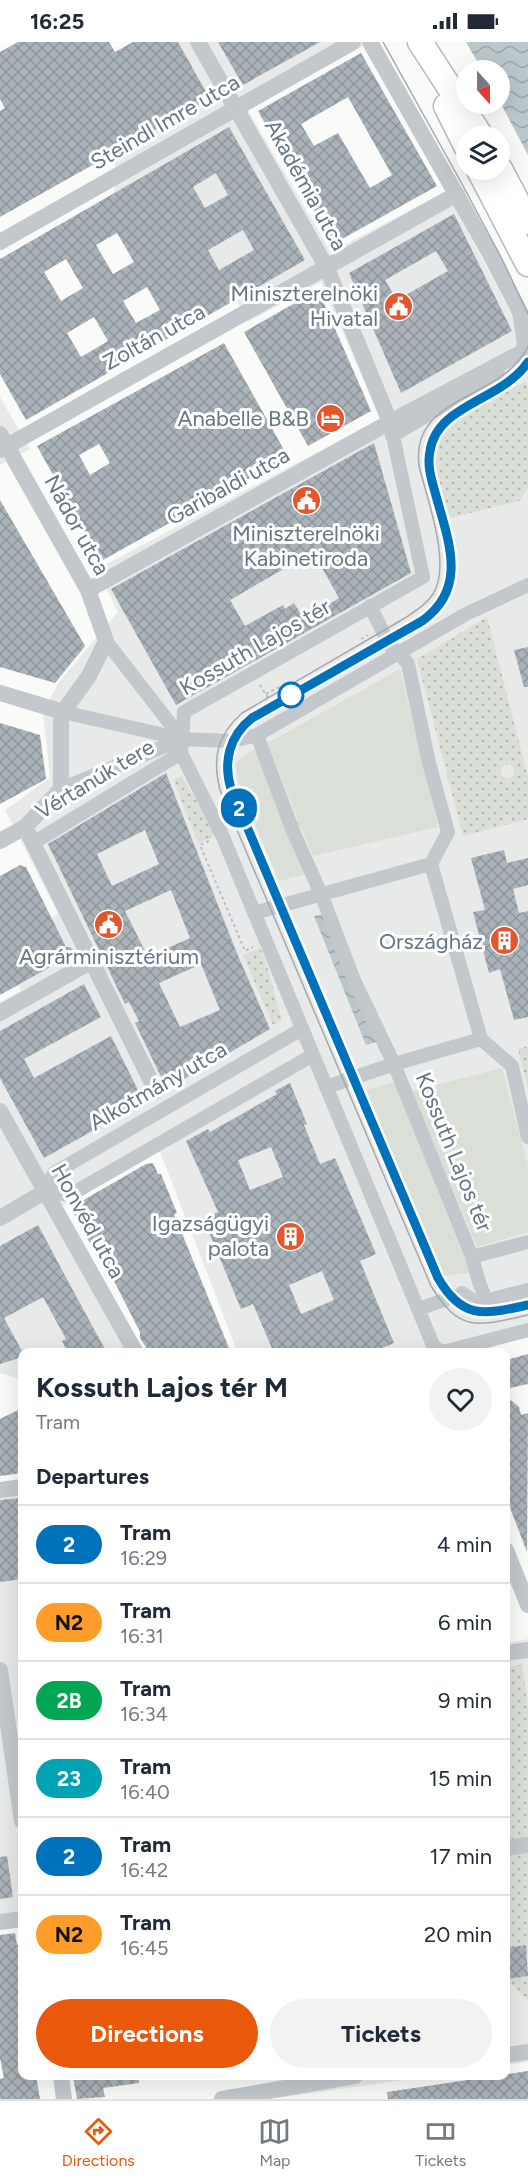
<!DOCTYPE html>
<meta charset="utf-8">
<style>
:root{--surface:#fff;--page:#f2f2f3;--text:#1f2937;--muted:#747a83;--line:#e0e1e3;--accent:#ea580c}
body{margin:0;font-family:Figtree,sans-serif;background:var(--page);color:var(--text);height:100vh;display:flex;flex-direction:column;font-size:22px;white-space:nowrap}
*{box-sizing:border-box;margin:0}
p{font-size:20px;color:var(--muted)}
.icon{flex:none;width:33px;height:33px;fill:none;stroke:currentColor;stroke-width:2;stroke-linecap:round;stroke-linejoin:round}
.map{position:relative;flex:1;overflow:hidden}
.side{position:absolute;left:18px;top:1306px;width:492px;height:732px;display:flex;flex-direction:column;background:var(--surface);border-radius:12px;box-shadow:0 6px 24px #0002}
.side>*{flex:none}
.badge{padding:0 12px;border-radius:20px;font-size:21px;line-height:39px}
.needle{width:39px;rotate:159deg}
.controls{position:absolute;left:456px;top:18px;display:grid;gap:12px}
.controls a{display:grid;place-items:center;width:54px;height:54px;border-radius:50%;background:var(--surface);box-shadow:0 6px 24px #0002;font-size:30px}
.map>.badge{position:absolute;translate:-50% -50%;box-shadow:0 0 0 3px #fff}
h2{padding:0 18px;font-size:22px;line-height:54px}
.round{display:grid;place-items:center;flex:none;width:63px;height:63px;border-radius:32px;background:var(--page)}
.overview{display:flex;align-items:center;justify-content:space-between;height:102px;padding:0 18px}
h1{font-size:28px;font-weight:700;line-height:45px}
.button{display:flex;gap:12px;margin-top:auto;padding:12px 18px}
.button a{flex:1;height:69px;border-radius:36px;background:var(--accent);color:#fff;font-size:24px;font-weight:700;line-height:69px;text-align:center}
.button a+a{background:var(--page);color:var(--text)}
ul{padding:0;list-style:none}
li{display:flex;align-items:center;gap:18px;height:78px;padding:0 18px;border-top:2px solid var(--line)}
li div{flex:1}
li b{display:block;font-size:22px}
li em{font-style:normal}
li .badge{min-width:66px;font-weight:700;text-align:center}
.status{display:flex;justify-content:space-between;align-items:center;height:42px;padding:0 30px;background:var(--surface);direction:ltr}
.status svg{height:16px;fill:currentColor}
.dock{display:flex;justify-content:space-around;align-items:center;height:84px;border-top:2px solid var(--line);background:var(--surface);font-size:16px;color:var(--muted)}
.dock a{display:grid;justify-items:center;gap:3px}
.dock .current{color:var(--accent)}
.map>svg:first-child{display:block}
</style>
<div class="status"><b>16:25</b><svg viewBox="0 0 49 12"><path d="M0 12V9h3v3zM5 12V6h3v6zM10 12V3h3v9zM15 12V0h3v12zM26 1h20v11H26zM47 4h2v5h-2z"/></svg></div>
<div class="map">
<svg width="528" height="2057" viewBox="0 0 528 2057">
<defs>
<pattern id="park-dots" width="8" height="8" patternUnits="userSpaceOnUse" patternTransform="scale(1.5)"><rect width="8" height="8" fill="#dadfd7"/><path d="M2 2h.1M6 6h.1" fill="none" stroke="#b4b9b4" stroke-width="1.8" stroke-linecap="round"/></pattern>
<pattern id="water-waves" width="16" height="10" patternUnits="userSpaceOnUse" patternTransform="scale(1.5)"><rect width="16" height="10" fill="#bbc7cb"/><path d="M0 5q4-4 8 0t8 0" fill="none" stroke="#9ca6aa"/></pattern>
<pattern id="building-cross-hatch" width="8" height="8" patternUnits="userSpaceOnUse" patternTransform="scale(1.5)"><rect width="8" height="8" fill="#aab3b9"/><path d="M0 0l8 8M0 8l8-8" fill="none" stroke="#8e969c"/></pattern>
</defs>
<rect width="100%" height="100%" fill="#fafaf8"/>
<path fill="#e8e9e9" d="M168 0H361L363 4 248 68 331 210 446 149 521 289 528 295V1295L470 1311H238L159 1107 59 1166 129 1311H22V1338L0 1331V960L21 949 0 909V903L58 872 5 768 50 736 43 670 59 640 118 570 97 527 380 377 321 240 248 280 236 257 153 220 114 151 115 111 80 49Z
M0 355 30 407 0 423Z
M22 1450V1881L0 1885V1454Z
M528 1597V2020L506 2023V1601Z
M276 2034H430L279 2056Z"/>
<path fill="#dadfd7" d="M400 627 438 785 313 814 301 785 297 787 294 780 298 778 268 701Z
M255 707 306 832 279 839 241 749 235 723 238 719Z
M502 1026 528 1123V1190L477 1205 412 1049Z
M394 1040 470 1231 444 1234 366 1048Z"/>
<path fill="url(#park-dots)" fill-rule="evenodd" d="M526 340 528 346V446L519 459 450 476C445 458 436 435 435 417 431 378 498 354 526 340Z
M487 575 528 735V777L463 794 417 617ZM509 722C514 725 515 728 514 733L508 737 502 734 500 728 505 723Z
M182 735 215 788 213 795 198 801 173 737Z
M260 906 265 917 282 978 273 983 243 913Z
M528 1004V1046L518 1007Z
M522 1623 528 1666V1915L526 1903 506 1906V1792L511 1791 506 1755V1625Z
M528 1934V1958L506 1937Z"/>
<path fill="url(#water-waves)" d="M466 0H528V113L500 60V28H482Z
M324 872 377 1000 366 1003 314 874Z"/>
<path fill="url(#building-cross-hatch)" fill-rule="evenodd" d="M18 0H109L115 10 133 0H178L210 57 0 175V69L5 66 0 57V10Z
M218 0H320L243 43Z
M361 11 437 144 333 202 258 69ZM348 55 392 133 370 146 338 91 314 104 301 82Z
M229 85 305 218 26 378 0 332V217ZM216 131 228 153 205 166 193 145ZM243 188 254 208 219 228 208 208ZM117 191 134 220 113 232 96 203ZM66 217 83 246 61 259 44 230ZM147 245 160 268 136 281 123 259ZM94 275 108 299 81 315 67 291Z
M454 172 512 289 401 351 349 231ZM436 209 448 229 397 258 385 238Z
M318 248 371 369 308 404 244 290Z
M224 301 288 415 101 519 37 404ZM99 402 110 421 90 433 79 413Z
M374 401 411 531 176 663 111 547ZM313 510 339 556 304 577 294 561 285 567 283 563 245 584 230 558Z
M0 458 85 604 55 641 0 625Z
M528 605V645H524L514 608Z
M0 681 40 693 46 737 0 762Z
M166 731 236 909 270 987 167 1047 135 981 139 979 129 960 125 962 48 802ZM145 788 159 822 112 844 97 812ZM171 848 190 896 148 915 125 869ZM201 922 220 968 180 985 159 941Z
M504 808 507 821 528 816V843L513 847 519 871 528 869V975L514 978 500 927 489 931 473 870 485 868 471 816Z
M20 823 26 825 66 905H70L74 909 76 915 64 922 59 920 0 953V834Z
M84 942 101 975 24 1017 34 1036 111 994 144 1060 44 1116 0 1036V989Z
M290 1041 307 1082 304 1083 320 1122 335 1116 376 1212 360 1219 394 1301 370 1311H274L253 1262 241 1267 203 1176 218 1170 186 1099 208 1087 210 1090 277 1052 275 1049ZM271 1105 283 1135 250 1148 238 1118ZM322 1229 334 1258 301 1272 289 1243Z
M153 1121 158 1132H161L177 1171 174 1172 231 1311H150L140 1296V1290L109 1229 100 1214 97 1215 74 1171 73 1167 75 1163 146 1122Z
M38 1183 69 1241 107 1311H68L62 1299 66 1297 43 1255 4 1276 23 1311 22 1315 0 1322V1204Z
M528 1312V1342L506 1347V1318Z
M506 1354 519 1365 521 1373 528 1371 527 1510 506 1455Z
M22 1366V1431L0 1434V1377Z
M22 1456V1537L0 1540V1458Z
M7 1814 13 1855 0 1857V1815Z
M15 1891 17 1903 20 1902 22 1917V2034H36L40 2057H0V2037L4 2036 0 2016V1893Z
M526 1903 528 1934 506 1937V1906Z
M528 2029V2057H388L387 2050Z
M73 2034H139V2041L103 2046 105 2055 77 2057Z"/>
<g fill="none" stroke-linecap="round" stroke-linejoin="round">
<defs>
<path id="secondary" d="M420 0 481 94
M446 64 466 104
M500 127 528 180
M479 128 528 222"/>
</defs>
<use href="#secondary" stroke="#b3babf" stroke-width="27"/>
<path stroke="#bbbfc2" stroke-width="2" stroke-dasharray="3 3" stroke-linecap="butt" d="M361 597 368 593
M260 643 274 666
M266 652 281 644
M209 799 200 803 245 909 253 905
M471 905 479 903"/>
<path stroke="#c3c8cc" stroke-width="14" d="M390 380 423 535 184 670 181 711 223 795 433 1303 439 1309H447L528 1288
M392 394 498 331
M370 564 390 604 399 611 408 622 429 721 448 790 431 822
M106 599 182 697
M63 670 182 697 232 699 257 693
M61 747 182 697
M33 801 181 711
M254 871 431 822 481 997 394 1022 326 1045
M302 987 54 1131 46 1149 70 1153 313 1013
M481 997 512 1024 528 1095
M472 1215 528 1200
M462 1251 477 1261 528 1248
M486 1258 479 1240 472 1215 394 1022 354 938 321 852 293 789 257 693 466 572 528 543
M419 1267 455 1254"/>
<path stroke="#c3c8cc" stroke-width="16" d="M198 0 327 226 390 380
M370 0 490 212 520 270 525 301 523 309
M0 200 353 0
M0 392 88 548 106 599 89 634 63 670 61 677V747L25 785 0 799
M0 408 457 152
M88 548 390 380 528 307
M0 651 63 670
M25 785 156 1049
M0 971 92 919
M0 1069 136 1311
M0 1176 46 1149
M0 1448 22 1445
M506 1508 528 1563
M506 1611 528 1608
M0 1628 22 1779
M506 1806 528 1803
M0 1880 22 1877
M506 2013 528 2010
M61 2034 64 2057
M222 2057 355 2034"/>
<use href="#secondary" stroke="#fff" stroke-width="24"/>
<path stroke="#a2aab0" stroke-width="1.5" d="M383 0 462 142 502 217 528 272
M528 304C503 359 410 352 419 424 427 457 452 522 433 552 426 563 415 569 405 576L242 671C217 693 212 716 220 748L431 1244C460 1292 479 1284 528 1273
M517 334C493 358 448 363 433 396 425 414 430 431 435 449 447 495 470 545 422 578L252 676C229 694 223 720 231 747L438 1236C463 1279 486 1273 528 1263"/>
</g>
<g fill="none" stroke-linecap="round" stroke-linejoin="round">
<defs>
<path id="line" d="M528 320C502 359 437 362 430 409 427 423 431 436 435 450 447 496 470 545 422 579L252 676C229 694 223 720 231 747L438 1236C463 1279 485 1272 528 1263"/>
</defs>
<use href="#line" stroke="#fff" stroke-width="14"/>
<use href="#line" stroke="#0072bc" stroke-width="9"/>
</g>
<defs>
<symbol id="civic-disc" viewBox="-11 -11 22 22"><circle r="9.5" fill="#e4572e" stroke="#fff"/><path d="M-.6-6.5H3V-4.5H.6V-3L4-1V1h2V6H-6V1h2V-1L-.6-3ZM-1.2 2.5V6h2.4V2.5Z" fill="#fff"/></symbol>
<symbol id="hotel-disc" viewBox="-11 -11 22 22"><circle r="9.5" fill="#e4572e" stroke="#fff"/><path d="M-6-4.5h1.5V1H6V5H4.5V3h-9V5H-6ZM-4 0a1.8 1.8 0 1 1 3.6 0ZM.5 0V-2.5h3Q6-2.5 6 0Z" fill="#fff"/></symbol>
<symbol id="building-disc" viewBox="-11 -11 22 22"><circle r="9.5" fill="#e4572e" stroke="#fff"/><path d="M-4-6H4V6H1V3H-1V6H-4ZM-2.5-4.3h1.7v1.8h-1.7ZM.8-4.3h1.7v1.8H.8ZM-2.5-1h1.7V.8h-1.7ZM.8-1h1.7V.8H.8Z" fill="#fff"/></symbol>
</defs>
<g fill-rule="evenodd">
<use href="#civic-disc" x="382" y="248" width="33" height="33"/>
<use href="#hotel-disc" x="314" y="360" width="33" height="33"/>
<use href="#civic-disc" x="290" y="442" width="33" height="33"/>
<use href="#civic-disc" x="92" y="866" width="33" height="33"/>
<use href="#building-disc" x="488" y="882" width="33" height="33"/>
<use href="#building-disc" x="274" y="1178" width="33" height="33"/>
</g>
<circle fill="#fff" stroke="#0072bc" stroke-width="3" cx="291" cy="653" r="12"/>
<g text-anchor="middle" dominant-baseline="central" stroke-width="6" stroke-linejoin="round" paint-order="stroke">
<g font-size="22" fill="#657683" stroke="#fff">
<text transform="translate(165 80) rotate(-30)">Steindl Imre utca</text>
<text transform="translate(306 143) rotate(61)">Akadémia utca</text>
<text transform="translate(154 295) rotate(-29)">Zoltán utca</text>
<text transform="translate(228 444) rotate(-29)">Garibaldi utca</text>
<text transform="translate(77 483) rotate(61)">Nádor utca</text>
<text transform="translate(255 605) rotate(-30)">Kossuth Lajos tér</text>
<text transform="translate(95 737) rotate(-31)">Vértanúk tere</text>
<text transform="translate(158 1044) rotate(-30)">Alkotmány utca</text>
<text transform="translate(454 1110) rotate(68)">Kossuth Lajos tér</text>
<text transform="translate(88 1179) rotate(61)">Honvéd utca</text>
</g>
<g font-size="22" fill="#657683" stroke="#fff" text-anchor="end">
<text x="378" y="251">Miniszterelnöki<tspan x="378" dy="25">Hivatal</tspan></text>
<text x="309" y="376">Anabelle B&amp;B</text>
<text x="306" y="491" text-anchor="middle">Miniszterelnöki<tspan x="306" dy="25">Kabinetiroda</tspan></text>
<text x="483" y="899">Országház</text>
<text x="109" y="914" text-anchor="middle">Agrárminisztérium</text>
<text x="269" y="1181">Igazságügyi<tspan x="269" dy="25">palota</tspan></text>
</g>
</g>
</svg>
<div class="controls">
<a><svg class="needle" viewBox="-14 -14 28 28"><path d="M0-13l5 13h-10z" fill="#e53935"/><path d="M0 13l5-13h-10z" fill="#747a83"/></svg></a>
<a><svg class="icon" aria-label="layers" viewBox="0 0 24 24"><path d="M12 4l9 5-9 5-9-5zM3 14l9 5 9-5"/></svg></a>
</div>
<b class="badge" style="left:239px;top:766px;background:#0072bc;color:#fff">2</b>
<section class="side">
<div class="overview"><div><h1>Kossuth Lajos tér M</h1><p>Tram</p></div><a class="round"><svg class="icon" aria-label="heart" viewBox="0 0 24 24"><path d="M12 20l-8-8c-3-5 5-10 8-4 3-6 11-1 8 4z"/></svg></a></div>
<h2>Departures</h2>
<ul>
<li><span class="badge" style="background:#0072bc;color:#fff">2</span><div><b>Tram</b><p>16:29</p></div><em>4 min</em></li>
<li><span class="badge" style="background:#ff9c2a;color:#111">N2</span><div><b>Tram</b><p>16:31</p></div><em>6 min</em></li>
<li><span class="badge" style="background:#00a651;color:#fff">2B</span><div><b>Tram</b><p>16:34</p></div><em>9 min</em></li>
<li><span class="badge" style="background:#00a3b4;color:#fff">23</span><div><b>Tram</b><p>16:40</p></div><em>15 min</em></li>
<li><span class="badge" style="background:#0072bc;color:#fff">2</span><div><b>Tram</b><p>16:42</p></div><em>17 min</em></li>
<li><span class="badge" style="background:#ff9c2a;color:#111">N2</span><div><b>Tram</b><p>16:45</p></div><em>20 min</em></li>
</ul>
<div class="button"><a>Directions</a><a>Tickets</a></div>
</section>
</div>
<nav class="dock">
<a class="current"><svg class="icon" aria-label="directions" viewBox="0 0 24 24"><path d="M12 3l9 9-9 9-9-9zM9 14v-3h6M13 9l2 2-2 2"/></svg>Directions</a>
<a><svg class="icon" aria-label="map" viewBox="0 0 24 24"><path d="M3 6l6-2 6 2 6-2v14l-6 2-6-2-6 2zM9 4v14M15 6v14"/></svg>Map</a>
<a><svg class="icon" aria-label="tickets" viewBox="0 0 24 24"><path d="M3 7h18v10H3zM15 7v10"/></svg>Tickets</a>
</nav>
